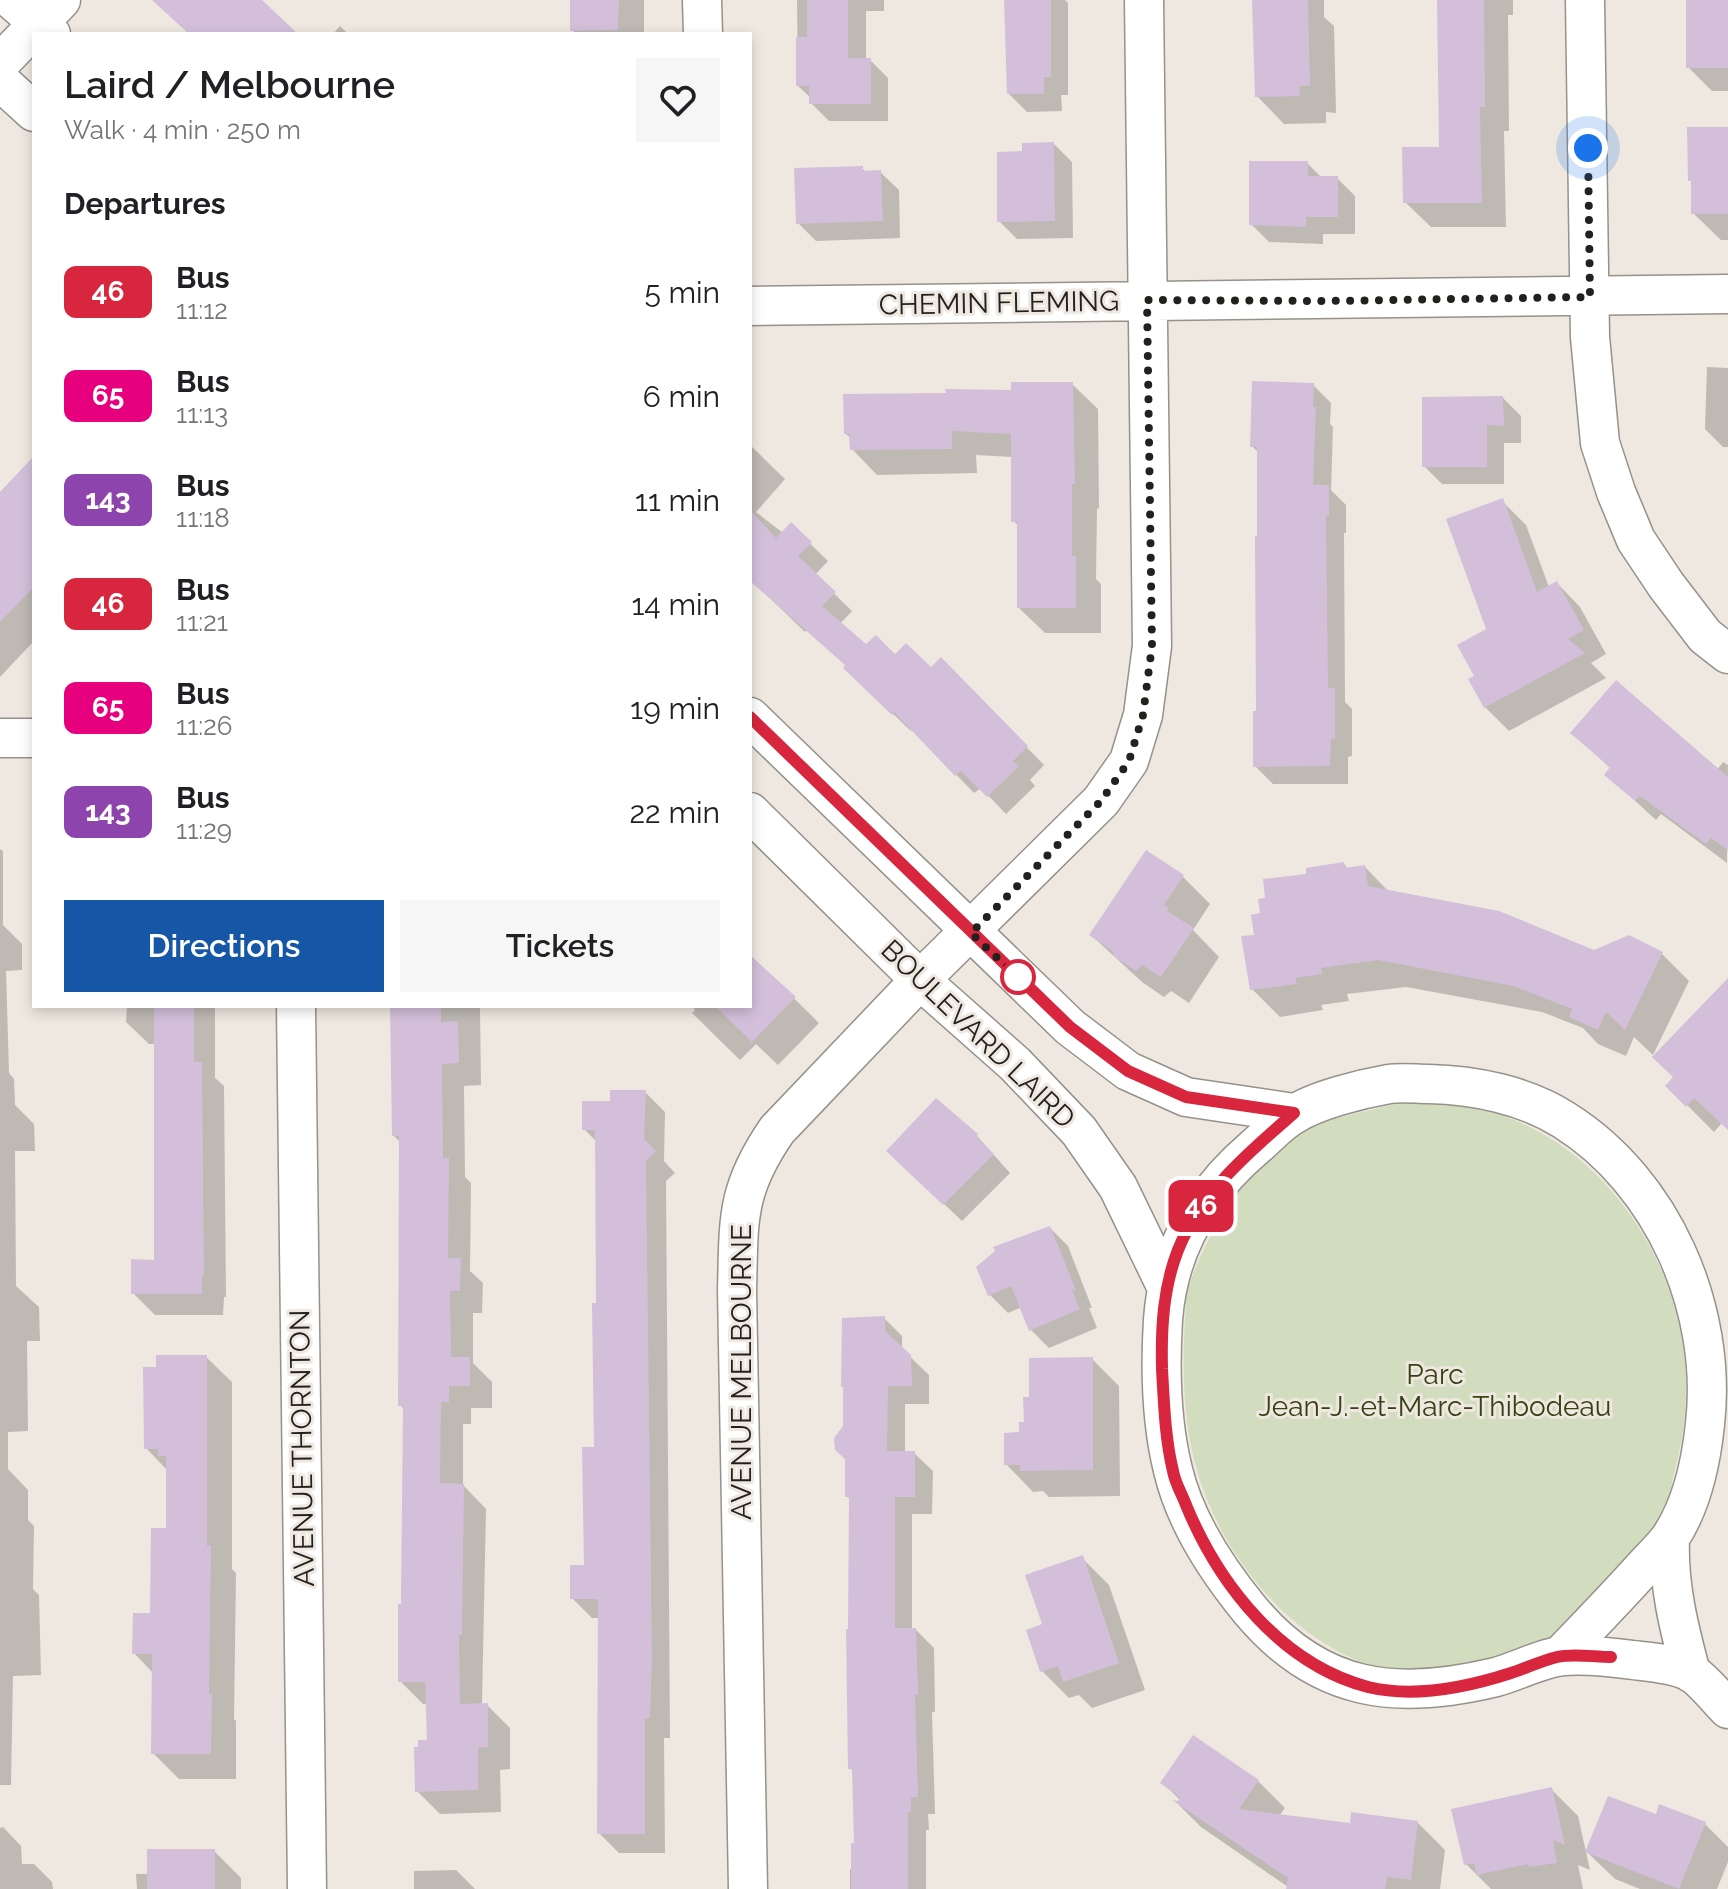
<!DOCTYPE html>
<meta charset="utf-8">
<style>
:root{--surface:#fff;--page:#f6f6f6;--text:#202124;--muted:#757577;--accent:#1656a6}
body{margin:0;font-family:Raleway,sans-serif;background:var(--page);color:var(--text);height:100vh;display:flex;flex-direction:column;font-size:30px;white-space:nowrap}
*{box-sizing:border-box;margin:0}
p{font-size:26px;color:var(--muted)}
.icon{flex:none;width:44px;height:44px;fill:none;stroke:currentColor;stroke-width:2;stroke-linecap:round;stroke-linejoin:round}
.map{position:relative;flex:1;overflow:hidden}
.drawer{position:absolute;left:32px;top:32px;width:720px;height:976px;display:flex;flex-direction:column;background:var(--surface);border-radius:0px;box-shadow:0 4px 12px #0003}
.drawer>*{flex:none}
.badge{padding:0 16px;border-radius:12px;font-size:28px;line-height:52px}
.you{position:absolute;width:40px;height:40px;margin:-20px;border:6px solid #fff;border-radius:50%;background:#1a73e8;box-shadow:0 0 0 12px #1a73e833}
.map>.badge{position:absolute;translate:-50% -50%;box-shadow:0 0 0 4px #fff}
h2{padding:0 32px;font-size:30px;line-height:72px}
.round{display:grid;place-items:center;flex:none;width:84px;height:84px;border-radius:0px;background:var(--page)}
.head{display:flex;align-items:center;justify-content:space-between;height:136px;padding:0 32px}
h1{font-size:38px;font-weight:600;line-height:60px}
.button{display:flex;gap:16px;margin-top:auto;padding:16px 32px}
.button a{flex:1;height:92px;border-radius:0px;background:var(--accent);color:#fff;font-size:32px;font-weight:600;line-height:92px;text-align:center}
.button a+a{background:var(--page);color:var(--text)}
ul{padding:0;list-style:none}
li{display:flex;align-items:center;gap:24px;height:104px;padding:0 32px}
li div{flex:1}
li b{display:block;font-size:30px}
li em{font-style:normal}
li .badge{min-width:88px;font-weight:700;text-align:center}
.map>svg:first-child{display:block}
</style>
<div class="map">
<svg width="1728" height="1889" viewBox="0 0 1728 1889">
<rect width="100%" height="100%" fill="#eee8e0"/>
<path fill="#d2dcbf" d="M1432 1102C1446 1104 1460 1105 1474 1108 1599 1133 1687 1264 1686 1387 1686 1406 1684 1429 1680 1448 1678 1459 1674 1471 1672 1483 1670 1501 1671 1520 1670 1538L1560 1656C1542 1656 1523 1655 1505 1658 1480 1662 1431 1675 1409 1673 1305 1664 1219 1558 1195 1463 1182 1412 1182 1358 1186 1305L1166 1286 1190 1283C1213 1217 1254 1169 1294 1113L1338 1118 1399 1103Z"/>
<path fill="#0003" d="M572 0H644V34H577L572 30Z
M797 0H884V11H866V60H870L888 78V121H829L811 103V98L798 86Z
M1006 0H1065L1068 3V95H1061L1062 111 1027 112 1009 94Z
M1254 0H1324V17L1334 26 1336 113 1326 112V123L1284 124 1257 96Z
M1439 0H1513V15H1508L1509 131H1504L1506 227H1431L1405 202 1441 149Z
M1688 0H1728V91H1712L1688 67Z
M340 26 348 34H333Z
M1728 129V240H1721L1693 213V183L1690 180Z
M1054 144 1072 162 1073 238 1017 239 999 221 1024 153Z
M1307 163 1322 178H1337L1355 196V234H1323V244L1269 242 1251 224Z
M862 168 867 173 880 172 899 190 900 238 816 241 798 223Z
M1707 367 1728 368V447H1723L1705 429Z
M1072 384 1098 409 1099 509 1097 508 1096 579 1101 584V633H1045L1019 608V526L1013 521V457L976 455 977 473 877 475 852 449V439L846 434 1013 392Z
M1313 385 1331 403 1330 424 1333 427 1331 490 1346 505V533H1344L1345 702 1352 709V756L1348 757V784H1273L1255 766 1258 713 1259 453 1252 446Z
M1503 398 1521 416V443H1504V484H1442L1424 466Z
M750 445 785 479 756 512 783 533 791 525 828 561 815 575 852 611 840 624 866 647 931 670 941 660 1044 765 1030 780 1035 786 1006 814 981 788 974 793 912 729 911 731 845 668 847 666 807 629 805 632 750 579Z
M34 459V641L0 677V495Z
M1502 501 1526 525 1549 587 1557 583 1580 607 1606 654 1591 663 1606 678 1509 731 1485 707 1476 677 1488 630Z
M1573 733 1717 770 1723 762 1728 765 1727 863 1661 814 1656 820 1606 774 1611 769Z
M0 849 3 851V925L22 944V970L6 971 9 1073 14 1079 15 1105 34 1124 35 1151H15L16 1286 39 1307 40 1341H27L28 1431 8 1432V1469L28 1490V1520L34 1526 33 1589 39 1595 41 1675 13 1676 11 1785H0Z
M1344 864 1348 869 1365 867 1390 893 1594 952 1662 954 1689 981 1653 1055 1634 1037 1626 1056 1598 1044 1583 1028 1542 1012 1406 987 1347 994 1349 1001 1321 1005 1323 1010 1280 1017 1252 989 1256 937 1262 915 1308 875Z
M1183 877 1210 904 1193 930 1219 957 1189 1003 1171 991 1164 997 1142 982 1091 935Z
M750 955 819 1023 778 1065 756 1044 740 1060 692 1013 695 1010 692 1006H750Z
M127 1006H215V1078L224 1086 226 1297H224L223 1315H155L133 1293 156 1262V1044H149L126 1022Z
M392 1006H480L481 1085 464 1086 465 1177 471 1183 470 1271 483 1283 482 1313H473V1363L492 1382V1408H471V1424H463V1485L486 1509 482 1705H487L510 1728V1769L500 1770 501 1812 440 1814 417 1791 429 1742 428 1704H423L400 1681 405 1410 400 1405 401 1143 394 1136Z
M1728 1009V1129L1722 1123 1714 1132 1668 1086Z
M645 1092 665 1112 664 1161 675 1173 666 1181 670 1738H664L665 1853H619L599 1833 600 1618H592L572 1598 586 1567 596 1449 597 1142 584 1129 612 1103Z
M977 1136 1010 1173 962 1221 907 1169Z
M1050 1228 1068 1246 1092 1308H1089L1097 1328 1049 1348 1031 1330 1022 1307 1008 1313 990 1295Z
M884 1318 902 1336V1349L929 1375V1404H905V1453H914L933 1471 932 1514H912V1630H916L934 1648 935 1712H932L935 1814H928L929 1830H926V1889H850V1869H853L856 1845 854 1772 850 1768 851 1500 847 1496 845 1427Z
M206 1357 232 1382V1569L236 1573 234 1719 236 1721V1779H179L153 1753 154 1674 134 1653 152 1615 168 1530V1471L146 1448 158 1369Z
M1092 1359 1119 1386 1120 1496 1049 1497 1043 1491 1033 1492 1006 1464 1026 1424 1031 1399Z
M1082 1558 1109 1585 1145 1690 1092 1708 1079 1695 1069 1698 1042 1671 1044 1625Z
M1258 1781 1285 1808 1279 1816 1351 1825 1418 1823 1445 1850 1440 1889H1291L1201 1827 1177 1803H1183L1163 1783Z
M1551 1789 1578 1816 1590 1870 1578 1865 1583 1889H1491L1466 1864Z
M1660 1807 1705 1824 1728 1847V1862L1717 1889H1640L1615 1879 1587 1852 1657 1816Z
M3 1827 21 1846 22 1864H34L52 1882 53 1889H0V1828Z
M214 1851 241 1878V1889H137L136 1874H149Z
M456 1870 475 1889H414V1871Z"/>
<path fill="#d3bfda" d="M152 0H262L298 34H189Z
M570 0H619L618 30 570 31Z
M807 0H848V58H871V104H809V86H796V37H807Z
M1004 0H1051V77H1044V94H1007Z
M1252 0H1308L1310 86H1299L1300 96 1255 97Z
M1437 0H1484L1485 107H1480L1482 203H1403L1402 147H1439Z
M1686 0H1728V68H1686Z
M1687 127H1728V214H1691V181H1688Z
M1054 142 1055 221 997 222V152L1022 151V143Z
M1249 161H1308V176H1338V217H1306V227L1249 225Z
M863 166V171L881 170 883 221 796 224 794 168Z
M1252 381 1314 383 1313 407H1316L1313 485H1329V516H1326L1328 688H1335V739H1331L1330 766 1253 767V711H1256L1255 536H1257V447H1250Z
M1011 382H1073L1075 484H1072V556H1076V608H1017V522H1011V434L952 431V449L850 450 849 434H844L843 394 946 393 945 389 1011 390Z
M1503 396 1504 426 1487 425V467H1422V397Z
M34 456V587L0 622V492Z
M1503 498 1537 592 1557 581 1584 630 1568 639 1585 653 1484 708 1468 679 1474 676 1457 645 1486 629 1446 519Z
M750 510 776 538 791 522 812 542 798 556 836 592 822 606 866 644 876 635 895 654 906 643 931 667 941 657 1028 746 1013 761 1019 766 987 797 961 771 955 776 894 712 892 715 843 668 845 665 750 581Z
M1616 680 1728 777V850L1711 838 1706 844 1640 796 1635 801 1604 775 1610 767 1570 733Z
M1146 850 1184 875 1164 905 1169 908 1167 911 1194 928 1161 977 1142 965 1136 971 1112 955 1114 952 1089 935Z
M1344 862 1345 868 1365 865 1368 886 1499 911 1594 950 1629 935 1663 952 1625 1030 1606 1012 1598 1030 1569 1017 1572 1009 1513 986 1378 960 1321 968 1323 974 1295 978 1297 984 1250 990 1241 936 1254 935 1251 915 1260 913 1258 899 1265 898 1263 879 1306 874V868Z
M750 955 796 997 750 1044V1040L715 1006H750Z
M1728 978V1130L1694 1098 1686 1107 1665 1086 1673 1077 1652 1057Z
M154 1006H194V1062H202L204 1276H202V1294H131V1259L154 1260Z
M390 1006H441V1022L458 1021 459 1063 442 1064 443 1158H449L448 1258H461L460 1291H450L451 1357H470V1386H449V1402H441L440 1483 464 1484 462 1635H459L460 1704 488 1703V1747L478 1748V1790L415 1792 414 1747H418V1740H427L425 1682H398V1604H401L403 1406H398L399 1136H392Z
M610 1090H646L644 1139 656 1151 646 1161 652 1661 650 1718 645 1719V1834H597L598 1599H570V1565H584L582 1447H594L592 1303H596L595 1130H582V1101H610Z
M936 1098 978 1134 976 1137 994 1154 943 1205 886 1151Z
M1050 1226 1076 1290H1072L1080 1309 1029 1331 1011 1286 988 1296 976 1267 995 1251 993 1247Z
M885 1316V1331L911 1355 912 1386H888L887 1451H915V1497H895V1628H916L918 1695H915L918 1797H911V1812H908V1889H851V1843H854L852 1769H848L846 1629H848L849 1497H845V1459L835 1450 834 1438 843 1426V1387H841L842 1318Z
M156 1355H207V1546L211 1545 209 1694H212L211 1754H151L152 1654H132L133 1613H150L151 1528H166V1456H158V1449H144L143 1367H156Z
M1093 1357V1470L1020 1471V1465H1004V1433L1019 1432V1422H1024L1023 1397H1029V1358Z
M1083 1555 1119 1663 1063 1682 1058 1666 1040 1672 1026 1630 1042 1624 1025 1575Z
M1193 1735 1259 1780 1239 1809 1350 1823 1351 1812 1418 1821 1411 1880 1387 1877 1385 1889H1286L1288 1878 1172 1800 1178 1801 1180 1797 1160 1783Z
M1552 1787 1565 1845 1553 1840 1557 1863 1528 1867V1864L1477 1875 1474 1863 1464 1865 1451 1809Z
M1608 1796 1656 1814 1659 1804 1706 1822 1679 1889 1585 1852Z
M147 1849H215V1889H147Z"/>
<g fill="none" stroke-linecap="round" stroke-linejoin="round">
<defs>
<path id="street" d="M12 0 51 34
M702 0 703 34
M1585 0 1590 337 1600 443 1616 492 1636 540 1666 585 1705 636 1728 654
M0 63 61 0
M0 81 34 112
M750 306 1728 294
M750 717 1070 1027 1128 1071 1186 1097 1294 1113
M0 738H34
M750 812 920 980 1015 1064 1079 1131 1118 1187 1166 1286
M296 1006 307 1889
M1670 1538C1668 1585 1679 1628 1691 1673
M1560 1656C1588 1627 1616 1598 1643 1568 1651 1559 1662 1549 1670 1538 1692 1505 1701 1463 1705 1424 1718 1309 1663 1182 1564 1120 1525 1095 1474 1085 1429 1084 1416 1084 1402 1082 1389 1084 1361 1089 1316 1100 1293 1115 1279 1123 1267 1137 1255 1147 1201 1193 1168 1249 1163 1320 1160 1369 1161 1422 1173 1470 1185 1521 1218 1571 1250 1610 1319 1693 1397 1701 1496 1677 1518 1671 1541 1658 1563 1656 1586 1654 1611 1657 1633 1660 1651 1662 1677 1664 1692 1673 1705 1682 1717 1698 1728 1709
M748 1889 737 1290C739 1220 735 1191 777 1130L920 980 1101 801 1129 761 1143 715 1152 646 1144 0"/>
</defs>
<use href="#street" stroke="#969189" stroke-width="41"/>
<use href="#street" stroke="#fff" stroke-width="38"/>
</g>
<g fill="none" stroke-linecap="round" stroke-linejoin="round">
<defs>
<path id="line" d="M750 717 1070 1027 1128 1071 1186 1097 1294 1113C1248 1153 1201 1192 1178 1250 1163 1288 1161 1329 1162 1369 1164 1403 1165 1438 1173 1471 1175 1483 1182 1494 1186 1505 1219 1585 1281 1664 1368 1687 1413 1698 1468 1687 1511 1673 1526 1668 1541 1661 1557 1657 1573 1653 1594 1657 1611 1657"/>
</defs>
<use href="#line" stroke="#fff" stroke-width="18"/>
<use href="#line" stroke="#d7263d" stroke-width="12"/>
<path stroke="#23211e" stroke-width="8" stroke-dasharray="0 14.4" d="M1018 977 1028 987 971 933 1101 801 1129 761 1143 715 1152 646 1147 300 1327 301 1590 297 1588 148"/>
</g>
<circle fill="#fff" stroke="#d7263d" stroke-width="4" cx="1018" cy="977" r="16"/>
<g text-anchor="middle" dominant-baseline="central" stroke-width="6" stroke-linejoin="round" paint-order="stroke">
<g font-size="28" fill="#23211e" stroke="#eee8e0">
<text transform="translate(999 303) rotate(-1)">CHEMIN FLEMING</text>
<text transform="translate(978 1034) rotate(44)">BOULEVARD LAIRD</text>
<text transform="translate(741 1372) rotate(-90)">AVENUE MELBOURNE</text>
<text transform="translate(302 1448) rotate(-91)">AVENUE THORNTON</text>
</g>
<g font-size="28" fill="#364211" stroke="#eee8e0">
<text x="1435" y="1374">Parc<tspan x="1435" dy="32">Jean-J.-et-Marc-Thibodeau</tspan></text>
</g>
</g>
</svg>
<div class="you" style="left:1588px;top:148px"></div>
<b class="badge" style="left:1201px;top:1206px;background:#d7263d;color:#fff">46</b>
<section class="drawer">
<div class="head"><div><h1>Laird / Melbourne</h1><p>Walk · 4 min · 250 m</p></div><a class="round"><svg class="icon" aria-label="heart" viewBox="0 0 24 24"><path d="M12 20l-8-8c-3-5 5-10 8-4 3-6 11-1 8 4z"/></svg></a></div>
<h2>Departures</h2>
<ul>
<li><span class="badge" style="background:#d7263d;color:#fff">46</span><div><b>Bus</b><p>11:12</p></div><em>5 min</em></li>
<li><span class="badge" style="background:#e6007e;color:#fff">65</span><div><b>Bus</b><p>11:13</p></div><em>6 min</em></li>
<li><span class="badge" style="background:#8e44ad;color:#fff">143</span><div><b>Bus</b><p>11:18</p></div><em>11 min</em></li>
<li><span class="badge" style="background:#d7263d;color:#fff">46</span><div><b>Bus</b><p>11:21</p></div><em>14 min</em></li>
<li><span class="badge" style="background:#e6007e;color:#fff">65</span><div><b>Bus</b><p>11:26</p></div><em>19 min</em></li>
<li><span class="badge" style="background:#8e44ad;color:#fff">143</span><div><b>Bus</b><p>11:29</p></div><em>22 min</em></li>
</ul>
<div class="button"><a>Directions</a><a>Tickets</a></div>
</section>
</div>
